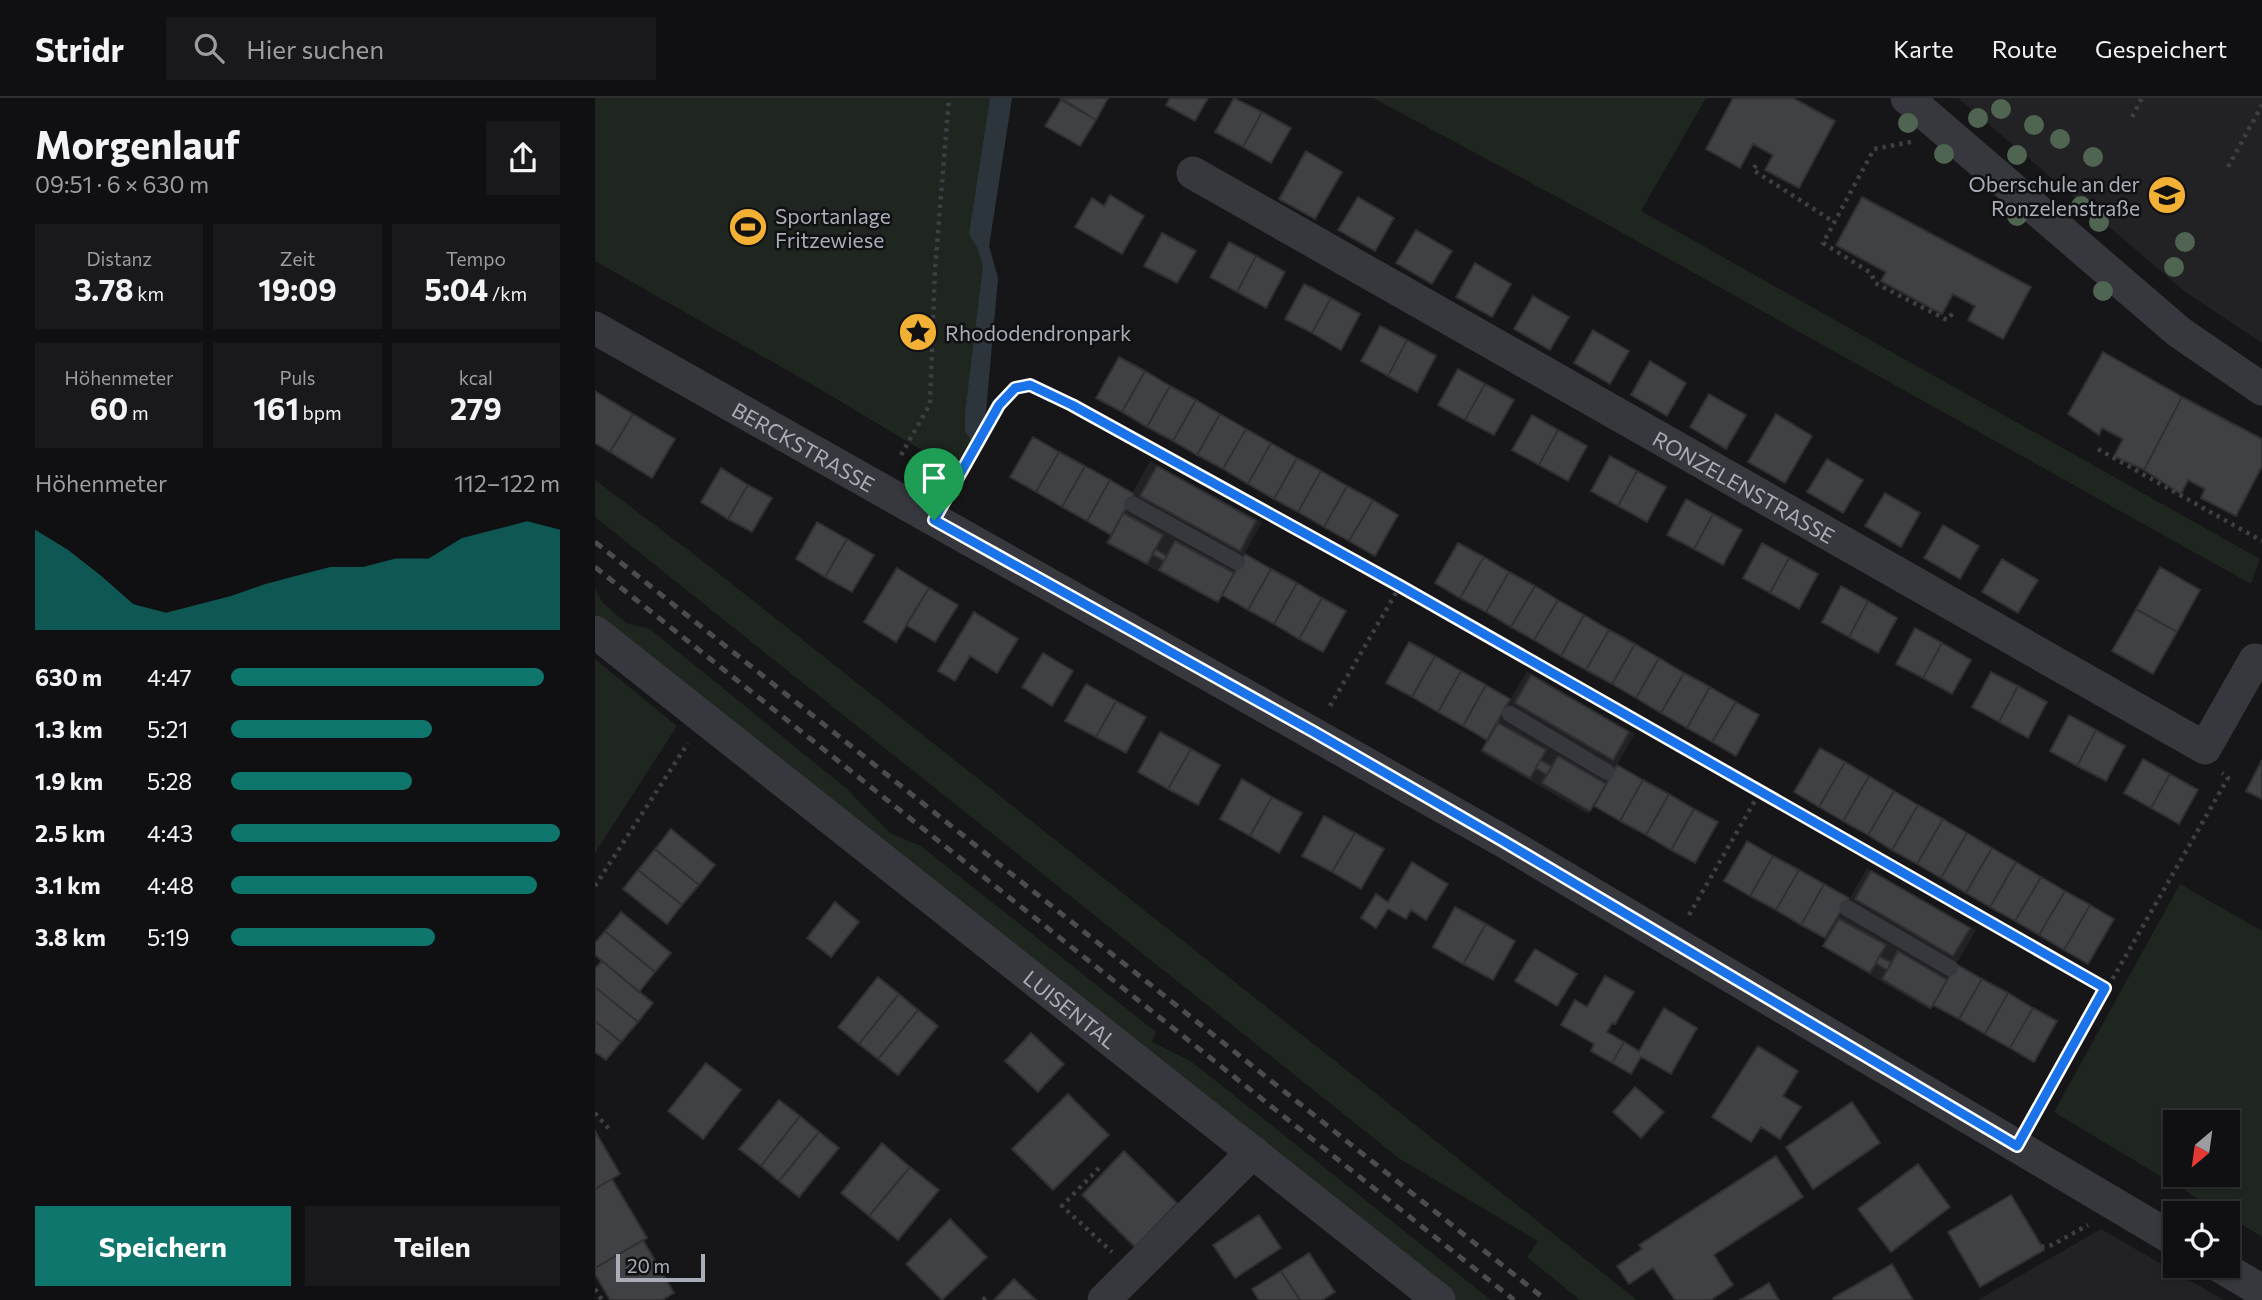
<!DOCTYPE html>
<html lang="de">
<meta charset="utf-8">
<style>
body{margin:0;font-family:Commissioner,sans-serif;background:#19191b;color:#f1f3f6;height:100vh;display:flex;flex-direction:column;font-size:26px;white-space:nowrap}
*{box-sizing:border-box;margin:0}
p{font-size:23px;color:#9c9d9f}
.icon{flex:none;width:38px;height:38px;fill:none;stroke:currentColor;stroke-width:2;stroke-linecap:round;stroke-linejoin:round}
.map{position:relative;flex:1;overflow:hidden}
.sheet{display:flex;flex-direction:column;background:#101012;width:595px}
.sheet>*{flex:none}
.needle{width:46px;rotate:209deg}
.fabs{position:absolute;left:1568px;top:1012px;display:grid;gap:14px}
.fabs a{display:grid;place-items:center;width:77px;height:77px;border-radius:0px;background:#101012;box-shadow:0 2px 5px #0004,0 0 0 2px #303032;font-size:35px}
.scale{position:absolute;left:21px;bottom:18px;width:89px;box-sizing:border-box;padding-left:7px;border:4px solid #a8adb8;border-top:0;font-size:19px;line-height:24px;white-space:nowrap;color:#a8adb8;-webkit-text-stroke:5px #111113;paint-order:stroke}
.pin{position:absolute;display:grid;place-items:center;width:60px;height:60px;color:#fff;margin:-72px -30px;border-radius:50% 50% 50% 0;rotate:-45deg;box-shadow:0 0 7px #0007}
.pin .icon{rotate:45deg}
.round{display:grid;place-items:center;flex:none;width:74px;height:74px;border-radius:0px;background:#19191b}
.summary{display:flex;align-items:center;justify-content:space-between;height:119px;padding:0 35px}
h1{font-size:38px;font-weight:700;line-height:52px}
.stats{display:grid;grid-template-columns:repeat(3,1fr);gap:10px;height:119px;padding:7px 35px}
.stats div{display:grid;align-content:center;border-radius:0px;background:#19191b;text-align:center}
.stats b{font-size:30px;font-weight:700}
.stats small{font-size:19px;font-weight:400}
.stats p{font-size:19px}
.chart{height:196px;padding:14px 35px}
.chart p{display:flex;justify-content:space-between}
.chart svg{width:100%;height:126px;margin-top:7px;fill:#0f766e;opacity:.7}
.cta{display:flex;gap:14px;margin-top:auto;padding:14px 35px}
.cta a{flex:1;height:80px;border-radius:0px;background:#0f766e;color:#fff;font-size:28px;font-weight:700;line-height:80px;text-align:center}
.cta a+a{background:#19191b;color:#f1f3f6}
ul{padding:0 35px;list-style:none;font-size:23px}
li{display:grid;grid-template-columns:112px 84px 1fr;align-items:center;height:52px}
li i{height:18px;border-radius:9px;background:#0f766e}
header{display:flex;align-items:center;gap:42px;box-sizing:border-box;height:98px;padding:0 35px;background:#101012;border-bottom:2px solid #303032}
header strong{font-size:33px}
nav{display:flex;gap:38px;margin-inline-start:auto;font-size:24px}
.search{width:490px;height:63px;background:#19191b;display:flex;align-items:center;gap:18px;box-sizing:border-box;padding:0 24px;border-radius:0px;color:#9c9d9f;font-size:26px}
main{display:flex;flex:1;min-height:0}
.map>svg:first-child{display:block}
.built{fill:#222225}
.green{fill:#1e261f;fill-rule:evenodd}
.water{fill:#2c353c}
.building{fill:#404145;stroke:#303034;stroke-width:2}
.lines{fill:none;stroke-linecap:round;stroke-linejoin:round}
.path{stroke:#3d3f44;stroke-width:4.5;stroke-dasharray:3.5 5;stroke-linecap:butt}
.service{stroke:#37383d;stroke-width:16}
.minor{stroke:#37383d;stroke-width:33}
.rail{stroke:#4a4c52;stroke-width:5;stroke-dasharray:9 7;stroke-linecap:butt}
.tree{fill:#506452}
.route-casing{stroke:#fff;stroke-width:14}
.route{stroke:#1a73e8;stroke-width:9}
.labels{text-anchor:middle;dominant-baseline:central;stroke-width:5;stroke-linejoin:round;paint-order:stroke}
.poi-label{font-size:21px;fill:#a8adb8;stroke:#111113;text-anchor:start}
.street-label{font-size:21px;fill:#a8adb8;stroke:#111113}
</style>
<header>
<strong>Stridr</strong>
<div class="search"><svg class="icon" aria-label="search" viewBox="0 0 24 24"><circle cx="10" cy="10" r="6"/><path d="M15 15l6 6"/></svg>Hier suchen</div>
<nav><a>Karte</a><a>Route</a><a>Gespeichert</a></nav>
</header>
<main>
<section class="sheet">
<div class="summary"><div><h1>Morgenlauf</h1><p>09:51 · 6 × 630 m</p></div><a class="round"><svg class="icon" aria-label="share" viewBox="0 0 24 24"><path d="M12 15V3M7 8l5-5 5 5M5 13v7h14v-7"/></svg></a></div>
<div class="stats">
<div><p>Distanz</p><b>3.78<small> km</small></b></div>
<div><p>Zeit</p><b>19:09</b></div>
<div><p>Tempo</p><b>5:04<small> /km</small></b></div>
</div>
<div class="stats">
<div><p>Höhenmeter</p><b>60<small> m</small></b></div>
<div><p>Puls</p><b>161<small> bpm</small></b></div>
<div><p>kcal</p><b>279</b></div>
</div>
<div class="chart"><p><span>Höhenmeter</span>112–122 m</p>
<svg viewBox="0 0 160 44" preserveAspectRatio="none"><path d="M0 44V9L10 16L20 25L30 35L40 38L50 35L60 32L70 28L80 25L90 22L100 22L110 19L120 19L130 12L140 9L150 6L160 9V44z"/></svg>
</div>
<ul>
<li><b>630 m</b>4:47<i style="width:95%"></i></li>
<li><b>1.3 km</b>5:21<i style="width:61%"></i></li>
<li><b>1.9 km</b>5:28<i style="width:55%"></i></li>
<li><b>2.5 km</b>4:43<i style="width:100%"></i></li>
<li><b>3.1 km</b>4:48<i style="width:93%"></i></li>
<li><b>3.8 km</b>5:19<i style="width:62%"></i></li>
</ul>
<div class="cta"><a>Speichern</a><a>Teilen</a></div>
</section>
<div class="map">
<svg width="1667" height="1202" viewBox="0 0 1667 1202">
<rect width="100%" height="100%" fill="#161618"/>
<path class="built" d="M1363,0H1667V245L1589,193Z
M555,363L667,424L622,505L510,445Z
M932,573L1040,636L993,716L885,654Z
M1272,770L1381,832L1335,912L1227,849Z
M1506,1131L1629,1202H1383Z"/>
<path class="green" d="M0,0H417L394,148L403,180L391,313L385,331L360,372L218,287L0,163Z
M778,0H1111L1046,113L1665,461L1656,486L988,113Z
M0,382L113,467L1042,1202H985L932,1159L943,1143L805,1061L0,419Z
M0,491L8,505L31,525L55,531L252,691L295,735L326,748L561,934L557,944L597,964L896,1202H861L0,516Z
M0,561L82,628L0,755Z
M1585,786L1667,833V1139L1633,1118V1115H1627L1459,1014ZM1580,1024H1633V1076H1580Z"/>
<path class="water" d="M395,0H417L394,148L403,180L391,313L385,331L377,344L370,333V315L388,168L383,151L374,136Z"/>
<path class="building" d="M466,0H513L501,22Z
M575,0H613L600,23L571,7Z
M639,0L667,14L648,49L620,34Z
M1138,0H1198L1240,23L1204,90L1170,72L1178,57L1158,46L1145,70L1111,51Z
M466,2L501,22L485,48L450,28Z
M667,14L696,30L676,65L648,49Z
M711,53L747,74L720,121L684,101Z
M515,97L549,118L527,156L480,129L497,100L509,108Z
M763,99L799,120L780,153L743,132Z
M1267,99L1436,189L1408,241L1373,222L1380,208L1358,196L1347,216L1286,183L1291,174L1241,147Z
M821,132L857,153L837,186L801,165Z
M567,135L601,153L582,185L549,168Z
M634,144L661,158L642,194L615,179Z
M661,158L690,174L671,210L642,194Z
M880,165L916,186L897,219L861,199Z
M709,186L736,200L717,235L690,221Z
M938,198L974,219L955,252L919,231Z
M736,200L765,216L746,252L717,235Z
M785,228L812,242L793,278L766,263Z
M998,232L1034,253L1015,286L979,265Z
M812,242L841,258L822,294L793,278Z
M1508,254L1587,299L1549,372L1519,358L1528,341L1507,330L1504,337L1473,316Z
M524,259L550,273L527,314L501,300Z
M1055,263L1091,285L1072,318L1036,297Z
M863,271L890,286L870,322L843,307Z
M550,273L575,288L552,329L527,314Z
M890,286L919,302L899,337L870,322Z
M575,288L601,302L578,343L552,329Z
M0,293L38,316L15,354L0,345Z
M1114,296L1151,317L1131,351L1095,329Z
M1587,299L1667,341V368L1641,418L1606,400L1610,391L1593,382L1586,396L1549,372Z
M601,302L625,316L602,357L578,343Z
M38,316L80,341L57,380L15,354Z
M625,316L651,331L628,371L602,357Z
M1181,316L1217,338L1190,385L1153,364Z
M937,317L963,332L944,367L917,352Z
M651,331L676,345L653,386L628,371Z
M963,332L992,348L973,383L944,367Z
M438,339L464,354L441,394L415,379Z
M676,345L702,360L679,401L653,386Z
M464,354L490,368L467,409L441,394Z
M1015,358L1042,373L1023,408L996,393Z
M702,360L726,373L703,414L679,401Z
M1232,361L1268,382L1248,415L1212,394Z
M490,368L515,382L492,423L467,409Z
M562,368L661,423L645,453L545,398Z
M126,370L153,387L133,421L106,404Z
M726,373L752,388L729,429L703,414Z
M1042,373L1071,389L1052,424L1023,408Z
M515,382L539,396L516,437L492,423Z
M153,387L177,400L157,434L133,421Z
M752,388L778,402L754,443L729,429Z
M1290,395L1325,415L1306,449L1270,428Z
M1091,401L1118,416L1099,451L1072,437Z
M778,402L803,417L780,458L754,443Z
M528,415L568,437L552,466L513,445Z
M1118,416L1147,432L1128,467L1099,451Z
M222,424L252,441L230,479L201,461Z
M1348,427L1384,448L1365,481L1329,460Z
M252,441L279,457L257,494L230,479Z
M580,443L639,475L623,504L564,472Z
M863,445L889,459L865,500L840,485Z
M1167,445L1194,460L1175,495L1148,480Z
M560,451L572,458L569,463L557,456Z
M650,456L676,471L653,512L627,497Z
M889,459L914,474L891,514L865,500Z
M1194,460L1223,476L1204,511L1175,495Z
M1407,461L1443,482L1423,515L1387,494Z
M1565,469L1605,492L1582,534L1541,511Z
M302,470L334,490L301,544L269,524Z
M676,471L702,485L679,526L653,512Z
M914,474L940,488L916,529L891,514Z
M702,485L727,500L704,541L679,526Z
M940,488L963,502L939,542L916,529Z
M1246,488L1273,503L1254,539L1227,524Z
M334,490L363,507L340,544L311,527Z
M727,500L751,513L728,554L704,541Z
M963,502L989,517L966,558L939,542Z
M1273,503L1302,520L1283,555L1254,539Z
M1541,511L1582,534L1558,576L1517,553Z
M379,514L423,541L402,575L375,558L360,583L343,573Z
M989,517L1014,532L991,572L966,558Z
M1320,530L1347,545L1328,580L1301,566Z
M1014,532L1040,546L1017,586L991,572Z
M814,544L840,558L817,599L791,585Z
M1347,545L1376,562L1357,596L1328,580Z
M1040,546L1064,560L1041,600L1017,586Z
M448,555L478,573L457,608L427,589Z
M840,558L866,573L843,614L817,599Z
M1064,560L1089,575L1066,615L1041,600Z
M866,573L891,587L868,628L843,614Z
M1396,574L1423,588L1404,624L1377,609Z
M1089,575L1115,589L1092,630L1066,615Z
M936,577L1034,634L1018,662L920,605Z
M491,586L521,603L501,639L470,623Z
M891,587L915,601L892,642L868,628Z
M1423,588L1452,604L1433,640L1404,624Z
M1115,589L1141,604L1117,644L1092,630Z
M521,603L551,619L531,655L501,639Z
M1141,604L1164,617L1141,658L1117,644Z
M1474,617L1501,632L1482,668L1455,653Z
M903,625L951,652L935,680L887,652Z
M1501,632L1530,648L1511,683L1482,668Z
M565,634L596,651L573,691L543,674Z
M1225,650L1250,664L1224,709L1199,694Z
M596,651L625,667L603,707L573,691Z
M963,658L1011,686L995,713L947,685Z
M1548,661L1575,676L1556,710L1529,695Z
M945,662L957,669L952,677L941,670Z
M1667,662V701L1651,693Z
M1250,664L1274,678L1248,723L1224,709Z
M1022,667L1048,682L1025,723L999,708Z
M1575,676L1603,692L1584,726L1556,710Z
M1274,678L1299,693L1273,737L1248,723Z
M647,681L677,699L655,738L625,721Z
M1048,682L1074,696L1051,737L1025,723Z
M1299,693L1323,707L1297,752L1273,737Z
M1074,696L1099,711L1076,752L1051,737Z
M677,699L707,715L684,755L655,738Z
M1323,707L1348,721L1322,766L1297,752Z
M1099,711L1123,724L1100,765L1076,752Z
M729,718L760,735L737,774L707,758Z
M1348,721L1372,735L1346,780L1322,766Z
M76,731L120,767L104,787L60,751Z
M760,735L789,751L766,791L737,774Z
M1372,735L1397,750L1371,795L1346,780Z
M1152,743L1178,758L1155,798L1129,783Z
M1397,750L1421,764L1395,809L1371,795Z
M60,751L104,787L87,807L43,772Z
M1178,758L1204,772L1181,812L1155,798Z
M817,764L853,786L831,822L816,812L811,821L793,811L781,830L766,820L781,796L793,804Z
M1421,764L1446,779L1420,823L1395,809Z
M43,772L87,807L72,826L28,791Z
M1204,772L1229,786L1206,827L1181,812Z
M1276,773L1375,830L1358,858L1260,801Z
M1446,779L1470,793L1444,837L1420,823Z
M1229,786L1254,800L1230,840L1206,827Z
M1470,793L1495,807L1469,852L1444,837Z
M240,804L264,824L236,859L212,840Z
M1495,807L1519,821L1493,866L1469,852Z
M860,809L891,826L868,866L838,849Z
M26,814L76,855L60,874L10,833Z
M1244,821L1291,847L1275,875L1228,848Z
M891,826L920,843L898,882L868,866Z
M10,833L60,874L44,894L0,857V845Z
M940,851L982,876L962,908L920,883Z
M1303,853L1352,882L1336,910L1287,881Z
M1284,858L1297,865L1292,872L1281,865Z
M7,863L58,905L43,924L0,889V871Z
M1361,866L1387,881L1364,921L1338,907Z
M1010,878L1039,894L1020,926L1017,925L1012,934L1029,944L1017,965L996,953L999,946L966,927L980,902L992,909Z
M283,879L304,896L264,946L243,929Z
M1387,881L1413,895L1390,936L1364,921Z
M0,889L43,924L26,944L0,923Z
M1413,895L1438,910L1415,950L1390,936Z
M304,896L323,912L283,961L264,946Z
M1069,910L1102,930L1076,976L1046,959L1036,976L1017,965L1029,944L1044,953Z
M1438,910L1462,923L1439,964L1415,950Z
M323,912L343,928L303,977L283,961Z
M0,923L26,944L11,962L0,954Z
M436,935L469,966L443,994L410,963Z
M1163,948L1203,973L1188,998L1206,1009L1185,1041L1166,1029L1156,1044L1117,1019Z
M111,965L146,992L108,1041L73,1013Z
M1040,989L1069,1014L1046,1040L1018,1014Z
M473,996L514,1037L458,1092L417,1051Z
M184,1002L205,1018L166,1068L144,1051Z
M1257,1004L1285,1045L1218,1091L1191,1049Z
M205,1018L224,1034L184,1083L166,1068Z
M0,1033L25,1076L0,1091Z
M224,1034L244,1050L204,1099L184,1083Z
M287,1045L315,1069L274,1118L246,1095Z
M529,1053L582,1105L540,1149L487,1097Z
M1181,1058L1208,1099L1119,1157L1138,1187L1116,1202H1080L1058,1170L1034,1186L1022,1168L1047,1151L1044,1147Z
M1323,1066L1355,1109L1296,1154L1263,1111Z
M315,1069L344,1092L303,1142L274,1118Z
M17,1081L52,1140L0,1170V1091Z
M1416,1097L1449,1152L1385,1189L1353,1134Z
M664,1117L686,1150L640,1180L618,1147Z
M355,1121L392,1159L347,1202L311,1166Z
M48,1142L79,1195L67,1202H15L0,1176V1170Z
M714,1155L740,1194L727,1202H705L686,1173Z
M1297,1166L1318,1202H1239L1238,1200Z
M686,1173L705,1202H664L657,1191Z
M419,1181L441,1202H399Z
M1174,1185L1184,1202H1145Z"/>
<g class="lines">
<path class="path" d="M1537,19L1547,0
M1316,44L1279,51L1228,145L1276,175L1280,185L1352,222L1358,215
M1161,67L1158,72L1239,124
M1633,69L1667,7
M1503,351L1667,443
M306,357L335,306L340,171L354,0
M354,397C367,374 401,302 419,291C430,284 440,289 450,292L805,488L1510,890
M735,608L805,488
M0,788L93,645
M1094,817L1165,694
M0,1015L15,1032
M1437,1021L1633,680L1627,675
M504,1070L467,1108L517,1154
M1446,1149L1457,1147L1493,1127
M0,1191L7,1202
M388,1202L394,1196"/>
<path class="service" d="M537,406L642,464
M915,616L1012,674
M1252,810L1355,870"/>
<g class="minor">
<path d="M1312,0L1584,234L1667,291"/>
<path id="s1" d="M598,75L1610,650L1660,562L1667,565"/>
<path id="s2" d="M0,230L908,743L1580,1142"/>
<path id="s3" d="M0,534L844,1202"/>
<path d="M1623,1167L1667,1193"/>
<path d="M509,1202L658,1054"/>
</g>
<path class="rail" d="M0,444L951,1202
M0,469L919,1202"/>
</g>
<g class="tree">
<circle cx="1406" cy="11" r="10"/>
<circle cx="1383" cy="20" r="10"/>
<circle cx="1313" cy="25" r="10"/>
<circle cx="1439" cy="27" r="10"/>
<circle cx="1465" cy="41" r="10"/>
<circle cx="1349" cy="56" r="10"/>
<circle cx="1422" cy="57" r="10"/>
<circle cx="1498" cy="59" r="10"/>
<circle cx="1486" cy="108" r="10"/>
<circle cx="1422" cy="118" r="10"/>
<circle cx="1504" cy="124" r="10"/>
<circle cx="1590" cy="144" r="10"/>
<circle cx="1579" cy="169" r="10"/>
<circle cx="1508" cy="193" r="10"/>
</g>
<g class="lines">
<g class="route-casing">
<path id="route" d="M435,287L477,307L805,488L1510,890L1422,1048L908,743L719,634L339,422L404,307L420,290Z"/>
</g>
<use href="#route" class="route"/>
</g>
<defs>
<g id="school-disc" transform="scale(2.0125)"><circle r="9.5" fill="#f2b134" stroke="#111113"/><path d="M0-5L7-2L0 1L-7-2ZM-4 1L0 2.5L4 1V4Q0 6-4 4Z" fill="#111"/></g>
<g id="stadium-disc" transform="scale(2.0125)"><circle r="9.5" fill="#f2b134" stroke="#111113"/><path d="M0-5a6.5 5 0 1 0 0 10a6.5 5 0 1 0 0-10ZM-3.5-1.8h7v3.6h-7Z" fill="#111"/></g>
<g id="sight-disc" transform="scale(2.0125)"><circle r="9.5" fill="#f2b134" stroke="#111113"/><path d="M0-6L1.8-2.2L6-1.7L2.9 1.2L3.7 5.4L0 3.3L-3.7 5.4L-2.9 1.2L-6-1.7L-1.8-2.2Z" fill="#111"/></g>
</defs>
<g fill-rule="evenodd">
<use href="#school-disc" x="1572" y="97"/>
<use href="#stadium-disc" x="153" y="129"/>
<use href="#sight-disc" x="323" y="234"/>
</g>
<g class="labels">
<g class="poi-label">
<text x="1545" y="85" text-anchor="end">Oberschule an der<tspan x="1545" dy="24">Ronzelenstraße</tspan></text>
<text x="180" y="117">Sportanlage<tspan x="180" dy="24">Fritzewiese</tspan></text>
<text x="350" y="234">Rhododendronpark</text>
</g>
<g class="street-label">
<text stroke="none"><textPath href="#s2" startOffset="240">BERCKSTRASSE</textPath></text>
<text stroke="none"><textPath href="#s1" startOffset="634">RONZELENSTRASSE</textPath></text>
<text stroke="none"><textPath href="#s3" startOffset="607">LUISENTAL</textPath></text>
</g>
</g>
</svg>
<div class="fabs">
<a><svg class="needle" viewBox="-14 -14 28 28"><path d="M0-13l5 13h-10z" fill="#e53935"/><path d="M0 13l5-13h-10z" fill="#9c9d9f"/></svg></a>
<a><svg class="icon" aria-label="locate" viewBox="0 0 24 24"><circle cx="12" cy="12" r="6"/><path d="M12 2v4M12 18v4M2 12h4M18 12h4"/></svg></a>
</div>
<div class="scale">20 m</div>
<div class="pin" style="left:339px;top:422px;background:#1e9e55"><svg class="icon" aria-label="arrive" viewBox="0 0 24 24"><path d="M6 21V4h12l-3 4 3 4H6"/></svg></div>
</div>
</main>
